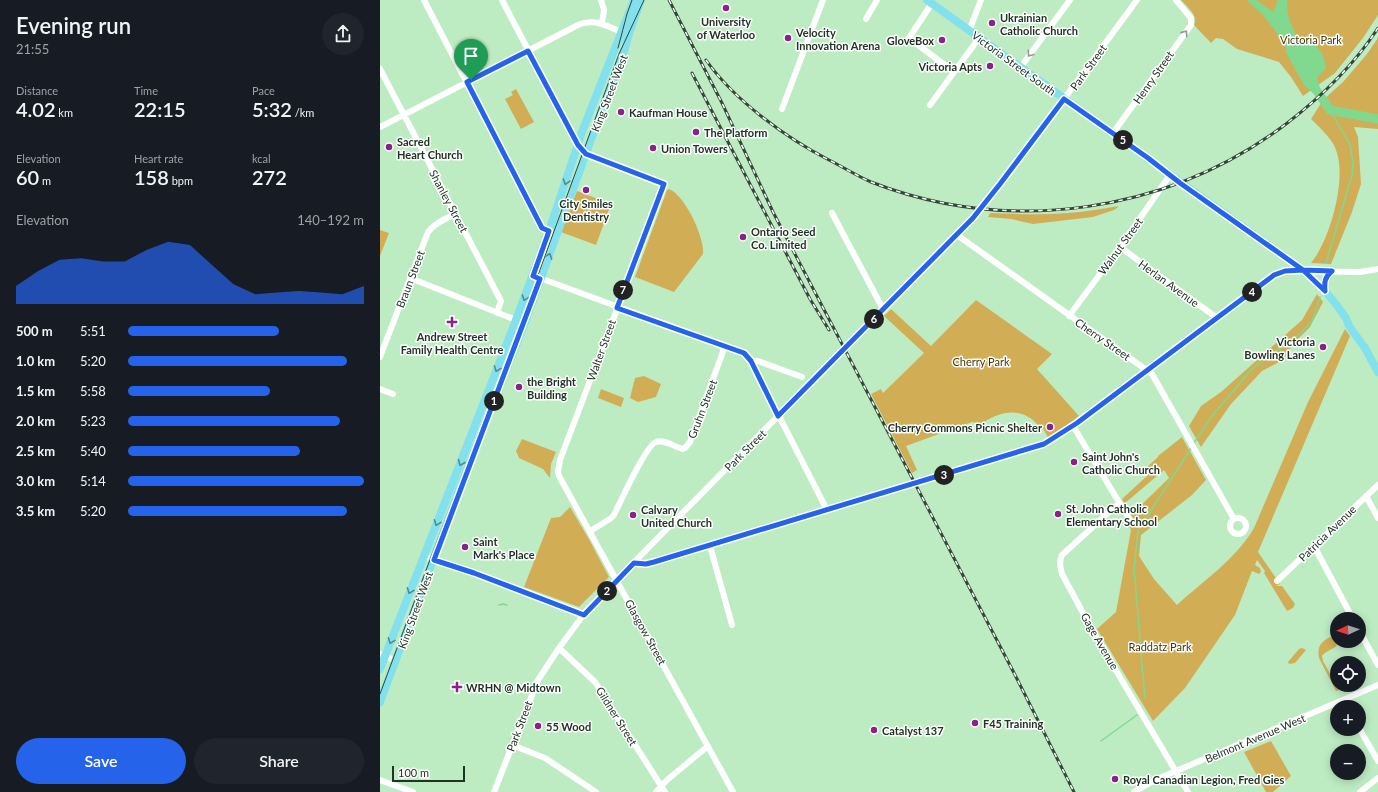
<!DOCTYPE html>
<meta charset="utf-8">
<style>
body{margin:0;font-family:Lato,sans-serif;background:#20242c;color:#f1f3f6;height:100vh;display:flex;flex-direction:column;font-size:15px;white-space:nowrap}
*{box-sizing:border-box;margin:0}
p{font-size:13px;color:#9ea1a6}
.icon{flex:none;width:22px;height:22px;fill:none;stroke:currentColor;stroke-width:2;stroke-linecap:round;stroke-linejoin:round}
.map{position:relative;flex:1;overflow:hidden}
.panel{display:flex;flex-direction:column;background:#171b24;width:380px}
.panel>*{flex:none}
.needle{width:26px;rotate:267deg}
.fabs{position:absolute;left:950px;top:612px;display:grid;gap:8px}
.fabs a{display:grid;place-items:center;width:36px;height:36px;border-radius:50%;background:#171b24;box-shadow:0 2px 10px #0003;font-size:20px}
.scale{position:absolute;left:12px;bottom:10px;width:73px;box-sizing:border-box;padding-left:4px;border:2px solid #213324;border-top:0;font-size:11px;line-height:14px;white-space:nowrap;color:#213324;-webkit-text-stroke:3px #fff;paint-order:stroke}
.pin{position:absolute;display:grid;place-items:center;width:34px;height:34px;color:#fff;margin:-41px -17px;border-radius:50% 50% 50% 0;rotate:-45deg;box-shadow:0 0 4px #0007}
.pin .icon{rotate:45deg}
.km{position:absolute;width:20px;height:20px;margin:-10px;border-radius:50%;background:#222;color:#fff;font-size:11px;line-height:20px;text-align:center}
.round{display:grid;place-items:center;flex:none;width:42px;height:42px;border-radius:21px;background:#20242c}
.headline{display:flex;align-items:center;justify-content:space-between;height:68px;padding:0 16px}
h1{font-size:22px;font-weight:600;line-height:30px}
.metrics{display:grid;grid-template-columns:repeat(3,1fr);gap:6px;height:68px;padding:4px 16px}
.metrics div{display:grid;align-content:center}
.metrics b{font-size:20px;font-weight:600}
.metrics small{font-size:11px;font-weight:400}
.metrics p{font-size:11px}
.chart{height:112px;padding:8px 16px}
.chart p{display:flex;justify-content:space-between}
.chart svg{width:100%;height:72px;margin-top:4px;fill:#2563eb;opacity:.7}
.action{display:flex;gap:8px;margin-top:auto;padding:8px 16px}
.action a{flex:1;height:46px;border-radius:24px;background:#2563eb;color:#fff;font-size:16px;font-weight:600;line-height:46px;text-align:center}
.action a+a{background:#20242c;color:#f1f3f6}
ul{padding:0 16px;list-style:none;font-size:13px}
li{display:grid;grid-template-columns:64px 48px 1fr;align-items:center;height:30px}
li i{height:10px;border-radius:5px;background:#2563eb}
main{display:flex;flex:1;min-height:0}
.map>svg:first-child{display:block}
.green{fill:#d1ae56}
.water{fill:#80d98f}
.lines{fill:none;stroke-linecap:round;stroke-linejoin:round}
.stream{stroke:#80d98f;stroke-width:1.5}
.river{stroke:#80d98f;stroke-width:9}
.minor{stroke:#fff;stroke-width:6}
.major{stroke:#83e1ed;stroke-width:8}
.tram{stroke:#334836;stroke-width:1}
.rail-casing{stroke:#334836;stroke-width:3}
.rail{stroke:#fff;stroke-width:1.5;stroke-dasharray:4.5;stroke-linecap:butt}
.oneway{stroke:#909992}
.oneway2{stroke:#528a88}
.route-casing{stroke:#fff;stroke-width:8}
.route{stroke:#2563eb;stroke-width:5}
.poi-dot{fill:#892289;stroke:#fff;stroke-width:1.5}
.labels{text-anchor:middle;dominant-baseline:central;stroke-width:3;stroke-linejoin:round;paint-order:stroke}
.poi-label{font-size:11px;font-weight:bold;fill:#213324;stroke:#fff;text-anchor:start}
.park-label{font-size:11px;fill:#463605;stroke:#fff}
.street-label{font-size:11px;fill:#213324;stroke:#fff}
</style>
<main>
<section class="panel">
<div class="headline"><div><h1>Evening run</h1><p>21:55</p></div><a class="round"><svg class="icon" aria-label="share" viewBox="0 0 24 24"><path d="M12 15V3M7 8l5-5 5 5M5 13v7h14v-7"/></svg></a></div>
<div class="metrics">
<div><p>Distance</p><b>4.02<small> km</small></b></div>
<div><p>Time</p><b>22:15</b></div>
<div><p>Pace</p><b>5:32<small> /km</small></b></div>
</div>
<div class="metrics">
<div><p>Elevation</p><b>60<small> m</small></b></div>
<div><p>Heart rate</p><b>158<small> bpm</small></b></div>
<div><p>kcal</p><b>272</b></div>
</div>
<div class="chart"><p><span>Elevation</span>140–192 m</p>
<svg viewBox="0 0 160 44" preserveAspectRatio="none"><path d="M0 44V33L10 24L20 17L30 16L40 18L50 18L60 11L70 6L80 8L90 20L100 32L110 38L120 37L130 36L140 37L150 38L160 33V44z"/></svg>
</div>
<ul>
<li><b>500 m</b>5:51<i style="width:64%"></i></li>
<li><b>1.0 km</b>5:20<i style="width:93%"></i></li>
<li><b>1.5 km</b>5:58<i style="width:60%"></i></li>
<li><b>2.0 km</b>5:23<i style="width:90%"></i></li>
<li><b>2.5 km</b>5:40<i style="width:73%"></i></li>
<li><b>3.0 km</b>5:14<i style="width:100%"></i></li>
<li><b>3.5 km</b>5:20<i style="width:93%"></i></li>
</ul>
<div class="action"><a>Save</a><a>Share</a></div>
</section>
<div class="map">
<svg width="998" height="792" viewBox="0 0 998 792">
<rect width="100%" height="100%" fill="#bdecc3"/>
<path class="green" d="M801,0H998V15L983,38L955,73L923,96L911,77L899,62L857,49L843,39L836,38L831,43L814,25C819,16 807,7 801,0Z
M998,38V129L974,127L978,137L981,184L972,212L951,264L931,263C950,240 966,182 957,153C954,140 941,129 931,119L943,100L963,82L987,54Z
M136,89L154,122L141,129L125,99L133,95L131,92Z
M289,189C305,195 325,238 323,254L294,292L255,277L287,190Z
M197,191L231,204L216,245L181,232Z
M739,206L734,210L713,217L653,224L631,219L608,217L610,213C635,214 661,215 687,213C704,212 721,209 739,206Z
M0,230L9,233L0,256Z
M937,294L943,302L930,327L914,343L903,360L882,371L851,404L821,447L809,426L821,406L841,392L922,320Z
M596,300L672,354L657,369L699,416L669,439L661,425H658C641,406 620,411 601,424L592,422L526,446L537,470L532,473L491,394L501,389L503,393L544,353L504,316L511,309L551,346Z
M965,329L970,336L878,552L900,584L896,586H902L915,604L913,608L907,611L884,573L885,571L877,560L875,565L880,568L881,572L879,574L872,571L855,615L805,688L773,721L717,629L736,612L751,530L749,526L755,521L751,515L789,478L784,470L744,504L742,499L768,475L764,470L778,457V456L802,437L826,480L812,495L761,535L759,556L774,579L797,605C823,581 856,559 874,528L928,402Z
M264,376L281,384L276,397L258,402L250,398L255,378Z
M221,389L244,398L241,407L218,398Z
M142,439L176,452L171,464L170,478L163,469L139,458L136,451Z
M190,507L210,541L229,577L199,607L144,587L171,518L180,517Z
M950,637L954,638L958,644C954,650 946,650 942,656L943,661L959,690L956,691L939,658C937,646 941,642 950,637Z
M922,648L926,650L915,663L909,664L908,662L919,649Z
M891,741L911,776L893,792H886L864,752Z"/>
<path class="water" d="M867,0H876L893,12L898,0H907C907,16 911,29 921,42L926,39C939,46 944,54 946,68L937,78L940,88L934,94L924,85L905,51L907,49C900,37 892,26 883,15C878,10 872,5 867,0Z"/>
<g class="lines">
<path class="stream" d="M946,263L972,175L973,161L970,145L950,110
M814,443L831,417L872,369L921,333L932,321L940,297
M119,605L123,604L127,605
M765,698L754,569L758,531L811,448
M721,741L757,715"/>
<path class="river" d="M937,91L950,110L998,119"/>
<path class="minor" d="M44,0L162,228L169,231
M122,0L198,145L206,155L284,185L180,460L178,472L179,476L353,792
M221,0L224,10L222,23
M552,3L529,38L574,72
M486,19L497,0
M589,31L601,0
M640,68L690,0
M0,69L121,301L117,313
M550,105L599,38
M402,109L443,0
M0,127L200,24C219,18 228,28 245,33
M733,133L811,25V18L796,0
M452,213L503,309
M577,235L772,374L854,519
M740,247L837,318
M157,277L364,353L371,361L447,510
M30,278L136,320
M689,316L740,247L790,175
M0,357L48,232C55,223 65,219 75,214
M371,361H378L422,377
M0,389L13,394
M693,426L751,522
M986,496L998,518
M739,503L682,555C679,562 680,566 682,574L715,635L808,792
M850 526a8 8 0 1 1 16 0a8 8 0 1 1-16 0Z
M210,531L230,519L234,515C240,503 266,445 276,442C285,439 294,447 303,449L305,448L310,442L345,346
M330,546L352,625
M934,546L973,619
M44,556L94,573L204,615
M254,563L266,564L274,562L664,444L670,441L697,423L894,275L908,271L980,272L998,269
M897,581L998,485
M979,630L998,665
M179,648L215,682L285,792
M0,654L16,661
M979,728L998,761
M132,745L165,758L216,792
M0,780L33,792
M114,792L158,680L179,648L207,610L593,218L620,184L684,99L757,0
M276,792L287,780L328,746
M754,792L775,780L998,685
M980,792L998,778"/>
<path class="major" d="M547,0L923,270L945,291L955,303L966,318L969,326L985,348L998,372
M945,291C945,282 945,277 952,271
M0,669L136,320L169,231L202,132L254,0
M0,702L82,482L144,325L226,98L245,48L249,34L261,0"/>
<path class="tram" d="M238,48L247,14L252,0
M0,694L48,565L118,384L239,54L264,0"/>
<g class="rail-casing">
<path id="rail" d="M289,0L342,103L393,212L633,671L694,792
M326,60C354,100 406,138 449,160C463,167 477,176 491,182C630,236 788,213 906,124C941,97 974,65 998,28
M312,73L430,299L449,330"/>
</g>
<use href="#rail" class="rail"/>
</g>
<defs><path id="oneway-chevron" d="M-2-3.5L2.5 0L-2 3.5" fill="none" stroke-width="1.6" stroke-linecap="round" stroke-linejoin="round"/></defs>
<g class="oneway">
<use href="#oneway-chevron" transform="translate(805 33) rotate(-55)"/>
<use href="#oneway-chevron" transform="translate(650 54) rotate(126)"/>
</g>
<g class="oneway2">
<use href="#oneway-chevron" transform="translate(186 182) rotate(108)"/>
<use href="#oneway-chevron" transform="translate(169 256) rotate(-70)"/>
<use href="#oneway-chevron" transform="translate(145 298) rotate(110)"/>
<use href="#oneway-chevron" transform="translate(117 369) rotate(111)"/>
<use href="#oneway-chevron" transform="translate(81 463) rotate(112)"/>
<use href="#oneway-chevron" transform="translate(57 523) rotate(111)"/>
<use href="#oneway-chevron" transform="translate(30 591) rotate(111)"/>
<use href="#oneway-chevron" transform="translate(11 641) rotate(111)"/>
</g>
<g class="lines">
<g class="route-casing">
<path id="route" d="M91,80L87,82L162,228L169,231L153,276L160,279L54,560L94,573L204,615L254,563L266,564L274,562L664,444L697,423L894,275L905,271L923,270L945,291C944,282 945,277 952,271L923,270L800,183L768,158L684,99L620,184L593,218L398,416L371,361L364,353L237,308L284,184L206,154L198,145L148,51L91,80"/>
</g>
<use href="#route" class="route"/>
</g>
<g class="poi-dot">
<circle cx="346" cy="8" r="4"/>
<circle cx="612" cy="23" r="4"/>
<circle cx="408" cy="38" r="4"/>
<circle cx="562" cy="40" r="4"/>
<circle cx="610" cy="66" r="4"/>
<circle cx="241" cy="112" r="4"/>
<circle cx="316" cy="132" r="4"/>
<circle cx="9" cy="147" r="4"/>
<circle cx="273" cy="148" r="4"/>
<circle cx="206" cy="190" r="4"/>
<circle cx="363" cy="237" r="4"/>
<path d="M70 316h4v4h4v4h-4v4h-4v-4h-4v-4h4z"/>
<circle cx="943" cy="347" r="4"/>
<circle cx="139" cy="387" r="4"/>
<circle cx="670" cy="427" r="4"/>
<circle cx="694" cy="462" r="4"/>
<circle cx="678" cy="514" r="4"/>
<circle cx="253" cy="515" r="4"/>
<circle cx="85" cy="547" r="4"/>
<path d="M75 681h4v4h4v4h-4v4h-4v-4h-4v-4h4z"/>
<circle cx="595" cy="723" r="4"/>
<circle cx="158" cy="726" r="4"/>
<circle cx="494" cy="730" r="4"/>
<circle cx="735" cy="779" r="4"/>
</g>
<g class="labels">
<g class="poi-label">
<text x="620" y="17">Ukrainian<tspan x="620" dy="13">Catholic Church</tspan></text>
<text x="346" y="21" text-anchor="middle">University<tspan x="346" dy="13">of Waterloo</tspan></text>
<text x="416" y="32">Velocity<tspan x="416" dy="13">Innovation Arena</tspan></text>
<text x="554" y="40" text-anchor="end">GloveBox</text>
<text x="602" y="66" text-anchor="end">Victoria Apts</text>
<text x="249" y="112">Kaufman House</text>
<text x="324" y="132">The Platform</text>
<text x="17" y="141">Sacred<tspan x="17" dy="13">Heart Church</tspan></text>
<text x="281" y="148">Union Towers</text>
<text x="206" y="203" text-anchor="middle">City Smiles<tspan x="206" dy="13">Dentistry</tspan></text>
<text x="371" y="231">Ontario Seed<tspan x="371" dy="13">Co. Limited</tspan></text>
<text x="72" y="336" text-anchor="middle">Andrew Street<tspan x="72" dy="13">Family Health Centre</tspan></text>
<text x="935" y="341" text-anchor="end">Victoria<tspan x="935" dy="13">Bowling Lanes</tspan></text>
<text x="147" y="381">the Bright<tspan x="147" dy="13">Building</tspan></text>
<text x="662" y="427" text-anchor="end">Cherry Commons Picnic Shelter</text>
<text x="702" y="456">Saint John's<tspan x="702" dy="13">Catholic Church</tspan></text>
<text x="686" y="508">St. John Catholic<tspan x="686" dy="13">Elementary School</tspan></text>
<text x="261" y="509">Calvary<tspan x="261" dy="13">United Church</tspan></text>
<text x="93" y="541">Saint<tspan x="93" dy="13">Mark's Place</tspan></text>
<text x="86" y="687">WRHN @ Midtown</text>
<text x="603" y="723">F45 Training</text>
<text x="166" y="726">55 Wood</text>
<text x="502" y="730">Catalyst 137</text>
<text x="743" y="779">Royal Canadian Legion, Fred Gies</text>
</g>
<g class="park-label">
<text x="931" y="39">Victoria Park</text>
<text x="601" y="361">Cherry Park</text>
<text x="780" y="646">Raddatz Park</text>
</g>
<g class="street-label">
<text transform="translate(634 63) rotate(36)">Victoria Street South</text>
<text transform="translate(708 67) rotate(-54)">Park Street</text>
<text transform="translate(773 77) rotate(-55)">Henry Street</text>
<text transform="translate(229 93) rotate(-69)">King Street West</text>
<text transform="translate(69 201) rotate(62)">Shanley Street</text>
<text transform="translate(740 246) rotate(-54)">Walnut Street</text>
<text transform="translate(30 279) rotate(-69)">Braun Street</text>
<text transform="translate(789 283) rotate(36)">Herlan Avenue</text>
<text transform="translate(723 339) rotate(35)">Cherry Street</text>
<text transform="translate(221 350) rotate(-70)">Walter Street</text>
<text transform="translate(322 409) rotate(-69)">Gruhn Street</text>
<text transform="translate(365 450) rotate(-45)">Park Street</text>
<text transform="translate(947 533) rotate(-44)">Patricia Avenue</text>
<text transform="translate(35 610) rotate(-70)">King Street West</text>
<text transform="translate(266 632) rotate(61)">Glasgow Street</text>
<text transform="translate(720 641) rotate(60)">Gage Avenue</text>
<text transform="translate(237 716) rotate(58)">Gildner Street</text>
<text transform="translate(139 726) rotate(-69)">Park Street</text>
<text transform="translate(875 738) rotate(-23)">Belmont Avenue West</text>
</g>
</g>
</svg>
<div class="fabs">
<a><svg class="needle" viewBox="-14 -14 28 28"><path d="M0-13l5 13h-10z" fill="#e53935"/><path d="M0 13l5-13h-10z" fill="#9ea1a6"/></svg></a>
<a><svg class="icon" aria-label="locate" viewBox="0 0 24 24"><circle cx="12" cy="12" r="6"/><path d="M12 2v4M12 18v4M2 12h4M18 12h4"/></svg></a>
<a>+</a>
<a>−</a>
</div>
<div class="scale">100 m</div>
<div class="pin" style="left:91px;top:80px;background:#1e9e55"><svg class="icon" aria-label="arrive" viewBox="0 0 24 24"><path d="M6 21V4h12l-3 4 3 4H6"/></svg></div>
<b class="km" style="left:114px;top:401px">1</b>
<b class="km" style="left:227px;top:591px">2</b>
<b class="km" style="left:564px;top:475px">3</b>
<b class="km" style="left:872px;top:292px">4</b>
<b class="km" style="left:743px;top:140px">5</b>
<b class="km" style="left:494px;top:319px">6</b>
<b class="km" style="left:243px;top:290px">7</b>
</div>
</main>
